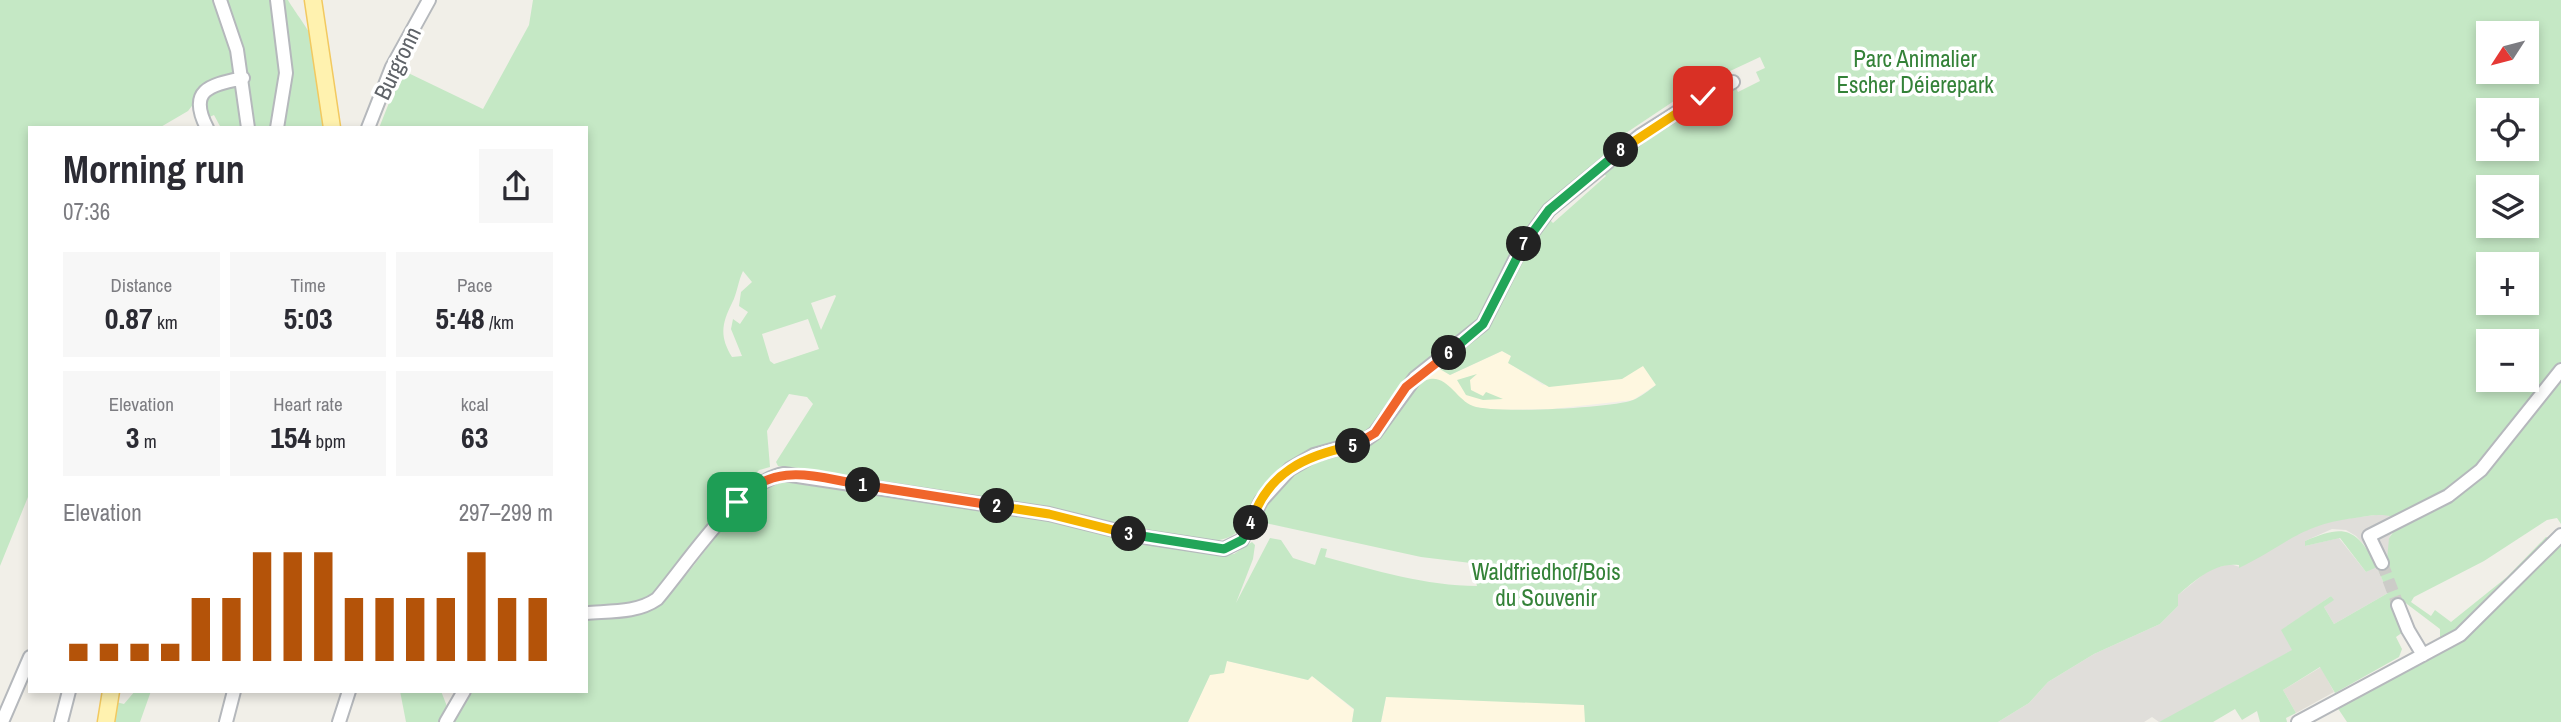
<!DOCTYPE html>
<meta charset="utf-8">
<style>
body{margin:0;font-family:"Archivo Narrow",sans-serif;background:#f7f7f7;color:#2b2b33;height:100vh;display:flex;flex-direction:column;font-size:26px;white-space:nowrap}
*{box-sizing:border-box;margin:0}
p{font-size:23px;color:#7c7c81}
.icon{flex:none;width:38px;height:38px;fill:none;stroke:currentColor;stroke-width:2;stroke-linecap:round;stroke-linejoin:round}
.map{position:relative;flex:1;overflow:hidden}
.panel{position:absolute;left:28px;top:126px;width:560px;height:567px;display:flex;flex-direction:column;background:#fff;border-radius:0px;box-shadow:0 4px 10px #0003}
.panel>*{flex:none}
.needle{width:46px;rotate:234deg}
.buttons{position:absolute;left:2476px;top:21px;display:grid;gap:14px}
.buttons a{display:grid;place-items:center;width:63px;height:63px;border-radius:0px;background:#fff;box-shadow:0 4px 10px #0003;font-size:35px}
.pin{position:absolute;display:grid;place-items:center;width:60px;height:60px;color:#fff;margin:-30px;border-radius:14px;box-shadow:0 4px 10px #0006}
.km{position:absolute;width:35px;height:35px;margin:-18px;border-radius:50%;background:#222;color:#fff;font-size:19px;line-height:35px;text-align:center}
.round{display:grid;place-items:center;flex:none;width:74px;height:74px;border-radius:0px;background:#f7f7f7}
.head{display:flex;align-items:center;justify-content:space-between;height:119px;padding:0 35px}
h1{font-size:38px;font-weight:700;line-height:52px}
.stats{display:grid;grid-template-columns:repeat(3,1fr);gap:10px;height:119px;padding:7px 35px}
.stats div{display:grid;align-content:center;border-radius:0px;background:#f7f7f7;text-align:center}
.stats b{font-size:30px;font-weight:700}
.stats small{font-size:19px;font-weight:400}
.stats p{font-size:19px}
.chart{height:196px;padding:14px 35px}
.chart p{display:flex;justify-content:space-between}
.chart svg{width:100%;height:126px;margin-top:7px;stroke:#b45309;stroke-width:6}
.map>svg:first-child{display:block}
.commercial{fill:#fef7e0}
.industrial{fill:#e0deda;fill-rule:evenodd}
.education{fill:#e1ded6}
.green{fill:#c5e8c5;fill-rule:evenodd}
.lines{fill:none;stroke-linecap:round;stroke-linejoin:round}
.minor-tunnel{stroke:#ccccc8;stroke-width:12;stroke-dasharray:12 6;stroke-linecap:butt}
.minor-casing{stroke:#b5b8bc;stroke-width:16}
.major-casing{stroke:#f2c960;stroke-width:19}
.minor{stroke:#fff;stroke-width:12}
.major{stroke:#fff2af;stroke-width:16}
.split-1-casing{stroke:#fff;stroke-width:14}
.split-2-casing{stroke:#fff;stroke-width:14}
.split-3-casing{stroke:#fff;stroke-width:14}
.split-4-casing{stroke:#fff;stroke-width:14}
.split-5-casing{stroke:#fff;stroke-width:14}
.split-6-casing{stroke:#fff;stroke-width:14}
.split-7-casing{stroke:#fff;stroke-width:14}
.split-8-casing{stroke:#fff;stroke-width:14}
.split-9-casing{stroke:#fff;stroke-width:14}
.split-1{stroke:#f0652b;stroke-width:9}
.split-2{stroke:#f0652b;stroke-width:9}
.split-3{stroke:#f5b400;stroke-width:9}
.split-4{stroke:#22a559;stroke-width:9}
.split-5{stroke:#f5b400;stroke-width:9}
.split-6{stroke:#f0652b;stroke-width:9}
.split-7{stroke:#22a559;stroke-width:9}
.split-8{stroke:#22a559;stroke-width:9}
.split-9{stroke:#f5b400;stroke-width:9}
.labels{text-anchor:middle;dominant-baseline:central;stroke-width:7;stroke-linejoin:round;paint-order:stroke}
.park-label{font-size:23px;fill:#348238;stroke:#fff}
.street-label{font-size:23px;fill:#5f6368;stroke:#fff}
</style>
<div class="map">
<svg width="2561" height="722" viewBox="0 0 2561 722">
<rect width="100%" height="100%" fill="#f1efe8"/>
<path class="commercial" d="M1502,351L1511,356L1509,363L1543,385L1644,366L1656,385L1633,400L1552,409L1489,410L1476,407L1383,422L1433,365L1450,375Z
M1227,661L1308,680L1312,676L1354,710L1352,722H1188L1210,675Z
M1420,696L1585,705V722H1381L1386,697Z"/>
<path class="industrial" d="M2407,511L2412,521L2393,531L2389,538V556L2377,566L2388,593L2334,624L2324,607L2333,600L2331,596L2282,630L2293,650L2172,717L2159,722L2152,717L2144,722H1998L2029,703L2048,682L2094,654L2160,624L2178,606V595L2210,569L2230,564L2240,567L2299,532L2328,521L2383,514L2393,517ZM2332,529L2346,530L2356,536L2367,548L2376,566L2366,572L2339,538L2305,546V541Z"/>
<path class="education" d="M2321,667L2334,692L2296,713L2283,690Z"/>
<path class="green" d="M0,0H288C289,3 306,26 310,34C319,52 322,105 325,128H248L243,78L202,93L188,111L159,128H30V492L0,566Z
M533,0H2561V362L2478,467L2440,495L2393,517C2380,513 2368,516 2355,518C2298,525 2286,546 2239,568V565C2215,562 2195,580 2178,595V606L2160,624L2094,654L2048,682L2029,703L1998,722H1585L1584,705L1386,697L1381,722H1352L1354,709L1312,676L1308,680L1227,661L1224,673L1210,675L1188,722H406L400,691H441L450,714L464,691H586V613L646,607L681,571L686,575C714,542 742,491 786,482L1057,522L1138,542L1222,555L1234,554L1252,542L1255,545L1253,559L1236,603L1270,538L1281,540L1293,558L1315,565L1321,548L1327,549L1325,557C1374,570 1427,586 1477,586L1474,574L1479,564L1421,557L1261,522L1258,499C1243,524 1241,540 1209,541L778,466L776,462L813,404L807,397L789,394L767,431L770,467L759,470L656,594L643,604L586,609V128H379L402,70L483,109L529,25ZM2488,33H2527V72H2488ZM1760,57L1765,68L1756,72L1760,81L1738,92L1728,72ZM1725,78L1728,84L1618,151L1611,143L1692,89L1697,96L1706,86ZM2488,110H2527V149H2488ZM1600,168L1606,176L1553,223L1545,215ZM2488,187H2527V226H2488ZM2488,264H2527V303H2488ZM743,271L752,282L741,292L739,306L748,312L740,324L733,319L731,329L742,356L732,357C719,336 722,323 732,303C737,294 738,281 743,271ZM835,295L836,296L821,330L811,303ZM808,319L819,349L774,364L770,361L762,334ZM2488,341H2527V380H2488ZM1502,351L1511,356L1508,363L1549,387L1622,379L1643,366L1656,385C1649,390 1641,397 1633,400C1612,408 1494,414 1473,406C1457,400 1448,376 1430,379C1411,383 1402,406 1392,422H1384L1433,365L1450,375Z
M236,86L241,105L240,128H221L214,115L207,118L206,95L212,89Z
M1477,374L1470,380L1471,390L1483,396L1486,392L1503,399L1483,400L1466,395L1457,380Z
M2561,378V524L2557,518L2547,520L2484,561L2414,597L2411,602L2431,616L2435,610L2451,622L2507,577L2546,537L2550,539L2561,527V722H2347L2337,707L2460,635L2440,638V629L2403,601V632L2396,637L2402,649L2399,657L2335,693L2320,667L2283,690L2296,713L2286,718L2287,722H2260L2257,711L2242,720L2235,709L2213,722H2159L2292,650L2281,630L2331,596L2334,600L2324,607L2334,624L2388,593L2377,567L2366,572L2340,538L2305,546V541C2344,524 2356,527 2377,566L2387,560L2389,538L2394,531L2448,502L2483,476Z
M135,691H151L140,722H113L116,702L124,704Z"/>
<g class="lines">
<path class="minor-tunnel" d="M2382,563L2398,605"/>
<g class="minor-casing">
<path id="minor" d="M220,0L237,50L248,128
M207,128C187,89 211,85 243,78
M277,128L286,73L277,0
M368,128L392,67L429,0
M2382,563L2369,536L2448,496L2481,470L2561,370
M2398,605L2408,630L2423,655
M586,613C611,611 637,613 657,599C687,564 740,481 784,474L1049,514L1138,536L1224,549L1242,540L1261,501L1290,469L1314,455L1364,441L1375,433L1415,378L1483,324L1521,248L1549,210L1641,135L1698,99L1733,82
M2,722L30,657
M61,722L69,691
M226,722L234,691
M339,722L349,691
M446,722L464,691
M2298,722L2460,635L2561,535"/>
</g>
<g class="major-casing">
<path id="major" d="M313,0L332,128
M106,722L111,691"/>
</g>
<use href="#minor" class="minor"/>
<use href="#major" class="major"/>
</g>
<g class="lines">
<g class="split-1-casing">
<path id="split-1" d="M737,502C774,460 815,477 863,485"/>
</g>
<g class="split-2-casing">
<path id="split-2" d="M863,485L997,506"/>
</g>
<g class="split-3-casing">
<path id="split-3" d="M997,506L1049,514L1129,534"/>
</g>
<g class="split-4-casing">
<path id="split-4" d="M1129,534L1224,549L1242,540L1251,523"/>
</g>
<g class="split-5-casing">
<path id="split-5" d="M1251,523C1267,473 1305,455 1353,446"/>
</g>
<g class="split-6-casing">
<path id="split-6" d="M1353,446L1375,433L1406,387L1449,353"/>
</g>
<g class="split-7-casing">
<path id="split-7" d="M1449,353L1483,324L1524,244"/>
</g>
<g class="split-8-casing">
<path id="split-8" d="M1524,244L1549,210L1621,150"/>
</g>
<g class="split-9-casing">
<path id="split-9" d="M1621,150L1703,96"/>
</g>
<use href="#split-1" class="split-1"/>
<use href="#split-2" class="split-2"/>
<use href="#split-3" class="split-3"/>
<use href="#split-4" class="split-4"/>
<use href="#split-5" class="split-5"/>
<use href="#split-6" class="split-6"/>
<use href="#split-7" class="split-7"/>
<use href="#split-8" class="split-8"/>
<use href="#split-9" class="split-9"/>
</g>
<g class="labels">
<g class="park-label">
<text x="1915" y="58">Parc Animalier<tspan x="1915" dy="26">Escher Déierepark</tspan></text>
<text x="1546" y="571">Waldfriedhof/Bois<tspan x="1546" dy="26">du Souvenir</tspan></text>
</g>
<g class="street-label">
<text transform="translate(397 63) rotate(-64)">Burgronn</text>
</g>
</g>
</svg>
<div class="buttons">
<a><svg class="needle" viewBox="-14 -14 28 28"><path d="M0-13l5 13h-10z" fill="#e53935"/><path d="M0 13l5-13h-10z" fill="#7c7c81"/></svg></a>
<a><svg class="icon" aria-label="locate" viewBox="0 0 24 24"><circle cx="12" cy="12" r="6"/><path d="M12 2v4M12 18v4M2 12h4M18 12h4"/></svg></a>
<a><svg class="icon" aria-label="layers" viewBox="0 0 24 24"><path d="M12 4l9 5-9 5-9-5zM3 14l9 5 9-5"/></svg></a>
<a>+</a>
<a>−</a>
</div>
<div class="pin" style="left:737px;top:502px;background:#1e9e55"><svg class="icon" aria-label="arrive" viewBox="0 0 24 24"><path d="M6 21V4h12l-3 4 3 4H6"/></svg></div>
<div class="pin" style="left:1703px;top:96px;background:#d93025"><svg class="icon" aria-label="check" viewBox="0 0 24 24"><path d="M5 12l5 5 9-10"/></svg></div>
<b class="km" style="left:863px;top:485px">1</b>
<b class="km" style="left:997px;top:506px">2</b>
<b class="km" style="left:1129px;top:534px">3</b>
<b class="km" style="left:1251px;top:523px">4</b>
<b class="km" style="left:1353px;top:446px">5</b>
<b class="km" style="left:1449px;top:353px">6</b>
<b class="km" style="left:1524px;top:244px">7</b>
<b class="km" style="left:1621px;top:150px">8</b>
<section class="panel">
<div class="head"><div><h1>Morning run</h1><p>07:36</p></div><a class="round"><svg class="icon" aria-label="share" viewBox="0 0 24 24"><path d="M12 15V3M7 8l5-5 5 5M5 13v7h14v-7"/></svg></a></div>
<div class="stats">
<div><p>Distance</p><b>0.87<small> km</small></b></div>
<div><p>Time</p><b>5:03</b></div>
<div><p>Pace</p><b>5:48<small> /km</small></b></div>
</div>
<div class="stats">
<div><p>Elevation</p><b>3<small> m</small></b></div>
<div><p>Heart rate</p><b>154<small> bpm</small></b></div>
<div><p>kcal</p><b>63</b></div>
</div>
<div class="chart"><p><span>Elevation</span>297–299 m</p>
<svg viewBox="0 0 160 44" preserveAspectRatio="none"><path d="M5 44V38M15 44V38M25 44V38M35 44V38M45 44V22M55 44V22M65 44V6M75 44V6M85 44V6M95 44V22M105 44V22M115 44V22M125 44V22M135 44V6M145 44V22M155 44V22"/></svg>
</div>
</section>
</div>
